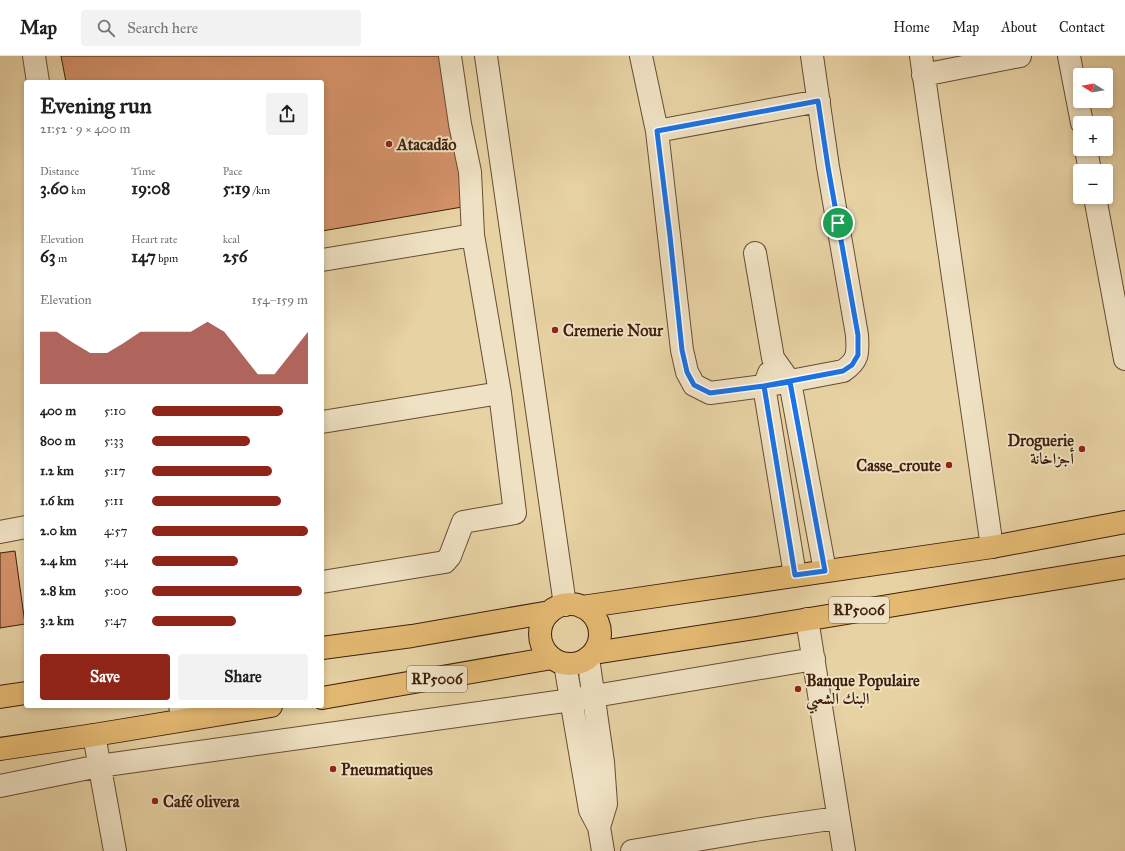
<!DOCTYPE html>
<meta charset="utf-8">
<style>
body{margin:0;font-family:"IM FELL Great Primer",Amiri,serif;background:#f2f2f2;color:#202124;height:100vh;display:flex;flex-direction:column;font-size:15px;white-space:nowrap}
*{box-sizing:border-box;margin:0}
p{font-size:13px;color:#757577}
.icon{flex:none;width:22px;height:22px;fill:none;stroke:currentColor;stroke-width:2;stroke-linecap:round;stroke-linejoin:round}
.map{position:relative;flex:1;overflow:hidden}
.sheet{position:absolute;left:24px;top:24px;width:300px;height:628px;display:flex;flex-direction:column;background:#fff;border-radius:4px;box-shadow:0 2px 6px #0003}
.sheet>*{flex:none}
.needle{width:26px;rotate:281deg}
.controls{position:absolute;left:1073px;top:12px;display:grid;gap:8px}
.controls a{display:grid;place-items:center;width:40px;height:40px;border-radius:4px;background:#fff;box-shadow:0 2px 6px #0003;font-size:20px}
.pin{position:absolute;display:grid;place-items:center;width:34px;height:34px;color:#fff;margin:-17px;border:2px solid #fff;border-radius:50%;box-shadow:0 1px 4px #0007}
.round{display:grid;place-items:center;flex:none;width:42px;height:42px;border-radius:4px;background:#f2f2f2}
.summary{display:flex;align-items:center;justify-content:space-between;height:68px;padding:0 16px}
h1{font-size:22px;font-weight:700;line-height:30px}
.figures{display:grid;grid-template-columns:repeat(3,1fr);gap:6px;height:68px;padding:4px 16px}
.figures div{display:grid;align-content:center}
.figures b{font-size:17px;font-weight:700}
.figures small{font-size:11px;font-weight:400}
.figures p{font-size:11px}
.chart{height:112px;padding:8px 16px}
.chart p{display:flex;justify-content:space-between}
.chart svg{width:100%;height:72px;margin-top:4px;fill:#8f2418;opacity:.7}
.action{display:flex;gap:8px;margin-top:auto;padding:8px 16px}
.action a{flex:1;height:46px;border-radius:4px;background:#8f2418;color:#fff;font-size:16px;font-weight:700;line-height:46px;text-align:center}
.action a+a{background:#f2f2f2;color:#202124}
ul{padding:0 16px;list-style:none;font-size:13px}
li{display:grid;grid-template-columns:64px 48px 1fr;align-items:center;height:30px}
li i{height:10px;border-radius:5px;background:#8f2418}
header{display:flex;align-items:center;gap:24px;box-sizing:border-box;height:56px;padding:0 20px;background:#fff;border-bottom:1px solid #e0e0e0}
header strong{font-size:19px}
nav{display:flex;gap:22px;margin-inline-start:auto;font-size:14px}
.search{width:280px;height:36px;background:#f2f2f2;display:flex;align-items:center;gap:10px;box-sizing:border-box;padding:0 14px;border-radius:4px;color:#757577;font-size:15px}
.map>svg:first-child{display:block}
.building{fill:#d49269;stroke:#3d1f0d}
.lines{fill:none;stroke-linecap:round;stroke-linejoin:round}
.minor-casing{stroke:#684c33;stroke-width:24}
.major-casing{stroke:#3d1f0d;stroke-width:24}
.minor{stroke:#efe2c4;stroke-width:22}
.major{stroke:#e4b972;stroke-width:22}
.route-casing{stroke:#fff;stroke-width:8}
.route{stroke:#1a73e8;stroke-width:5}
.poi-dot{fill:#8f2418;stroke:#efe2c4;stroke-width:1.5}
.labels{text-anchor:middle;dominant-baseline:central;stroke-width:4;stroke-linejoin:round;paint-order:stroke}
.shield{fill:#efe2c4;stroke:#725a44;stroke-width:1}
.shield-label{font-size:15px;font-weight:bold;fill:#3d1f0d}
.poi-label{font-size:16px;font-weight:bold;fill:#3d1f0d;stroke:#efe2c4;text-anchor:start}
</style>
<header>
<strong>Map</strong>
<div class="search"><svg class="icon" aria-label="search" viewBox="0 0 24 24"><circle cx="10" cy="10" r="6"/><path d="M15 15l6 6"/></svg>Search here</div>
<nav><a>Home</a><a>Map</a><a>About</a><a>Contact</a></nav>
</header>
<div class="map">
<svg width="1125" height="795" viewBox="0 0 1125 795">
<rect width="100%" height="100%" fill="#e7d2a4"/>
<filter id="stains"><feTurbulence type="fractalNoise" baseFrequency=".005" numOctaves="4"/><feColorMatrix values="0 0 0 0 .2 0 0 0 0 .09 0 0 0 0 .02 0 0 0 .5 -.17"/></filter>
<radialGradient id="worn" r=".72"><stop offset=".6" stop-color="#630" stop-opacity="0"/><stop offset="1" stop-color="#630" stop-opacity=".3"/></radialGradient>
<path class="building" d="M61,0H442L468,150L322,175V26H66Z
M15,495L25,568L0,572V497Z"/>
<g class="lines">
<g class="minor-casing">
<path id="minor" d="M34,0L38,26
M486,0L565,549
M641,0L657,75L682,294L687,316L694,329L710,337L764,330L843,315C859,304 858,297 857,279L828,111L812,0
M921,0L992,491
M1069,0L1082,67
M923,19L1020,0
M657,75L819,45
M1086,93L1090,115
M1095,141L1125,303
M755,197L773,302L790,326L825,515
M322,204L473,179
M769,317L764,330L795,519
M322,366L500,337
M0,476L26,471
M322,526L445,506L450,500L463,466L515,457L500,337L473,179L470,116L460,68L450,0
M807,563L844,795
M588,602L603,706L606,748L599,771
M565,608L590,754L599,771L603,795
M180,650L187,663
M94,679L115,795
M0,730L99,710L571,644L814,603
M632,795L755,774L837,762"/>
</g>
<g class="major-casing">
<path id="major" d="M540 578a30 30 0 1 1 60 0a30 30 0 1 1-60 0Z
M582,551L992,491L1125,466
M322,592L412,580L550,556
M594,597L762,571L1125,511
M0,641L26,637
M322,642L552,602
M0,693L94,679L271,650"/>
</g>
<use href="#minor" class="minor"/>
<use href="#major" class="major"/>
</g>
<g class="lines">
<g class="route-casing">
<path id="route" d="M838,167L858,279V299L852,309L843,315L764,330L795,519L825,515L790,326L764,330L710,337L694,329L687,316L682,294L670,180L657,75L818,45L828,111L838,167"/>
</g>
<use href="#route" class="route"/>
</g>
<g class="poi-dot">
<circle cx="389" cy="88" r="4"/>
<circle cx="555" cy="274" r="4"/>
<circle cx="1082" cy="393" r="4"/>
<circle cx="949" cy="409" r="4"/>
<circle cx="798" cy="633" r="4"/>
<circle cx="333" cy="713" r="4"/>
<circle cx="155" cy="745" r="4"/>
</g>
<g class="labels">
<g class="shield">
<rect x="829" y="541" width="60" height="26" rx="3"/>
<rect x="407" y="610" width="60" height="26" rx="3"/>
</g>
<g class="shield-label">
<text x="859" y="554">RP5006</text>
<text x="437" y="623">RP5006</text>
</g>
<g class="poi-label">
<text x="397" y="88">Atacadão</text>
<text x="563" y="274">Cremerie Nour</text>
<text x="1074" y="384" text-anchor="end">Droguerie<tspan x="1074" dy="18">أجزاخانة</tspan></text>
<text x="941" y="409" text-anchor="end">Casse_croute</text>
<text x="806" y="624">Banque Populaire<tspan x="806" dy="18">البنك الشعبي</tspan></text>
<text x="341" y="713">Pneumatiques</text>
<text x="163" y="745">Café olivera</text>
</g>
</g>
<rect width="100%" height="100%" filter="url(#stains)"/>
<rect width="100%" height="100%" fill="url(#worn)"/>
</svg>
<div class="controls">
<a><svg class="needle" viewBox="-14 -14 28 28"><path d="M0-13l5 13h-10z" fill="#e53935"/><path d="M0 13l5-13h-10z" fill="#757577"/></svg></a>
<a>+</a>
<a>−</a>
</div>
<div class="pin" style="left:838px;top:167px;background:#1e9e55"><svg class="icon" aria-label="arrive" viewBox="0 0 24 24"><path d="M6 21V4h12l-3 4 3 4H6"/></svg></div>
<section class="sheet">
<div class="summary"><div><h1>Evening run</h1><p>21:52 · 9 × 400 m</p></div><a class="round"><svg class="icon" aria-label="share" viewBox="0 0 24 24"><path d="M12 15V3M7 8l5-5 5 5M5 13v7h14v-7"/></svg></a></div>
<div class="figures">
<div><p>Distance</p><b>3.60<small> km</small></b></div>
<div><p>Time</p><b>19:08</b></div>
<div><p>Pace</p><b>5:19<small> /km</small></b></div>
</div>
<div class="figures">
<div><p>Elevation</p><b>63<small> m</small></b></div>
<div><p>Heart rate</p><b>147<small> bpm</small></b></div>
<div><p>kcal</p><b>256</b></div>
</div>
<div class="chart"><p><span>Elevation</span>154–159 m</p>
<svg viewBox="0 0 160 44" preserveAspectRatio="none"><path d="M0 44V12L10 12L20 19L30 25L40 25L50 19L60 12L70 12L80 12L90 12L100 6L110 12L120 25L130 38L140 38L150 25L160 12V44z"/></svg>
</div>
<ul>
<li><b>400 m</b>5:10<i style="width:84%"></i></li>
<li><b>800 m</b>5:33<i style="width:63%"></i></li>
<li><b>1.2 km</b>5:17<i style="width:77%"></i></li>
<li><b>1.6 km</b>5:11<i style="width:83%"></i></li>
<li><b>2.0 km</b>4:57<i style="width:100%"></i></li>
<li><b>2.4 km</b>5:44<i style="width:55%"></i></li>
<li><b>2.8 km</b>5:00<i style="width:96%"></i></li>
<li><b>3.2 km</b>5:47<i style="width:54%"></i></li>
</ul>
<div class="action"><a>Save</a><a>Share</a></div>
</section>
</div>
